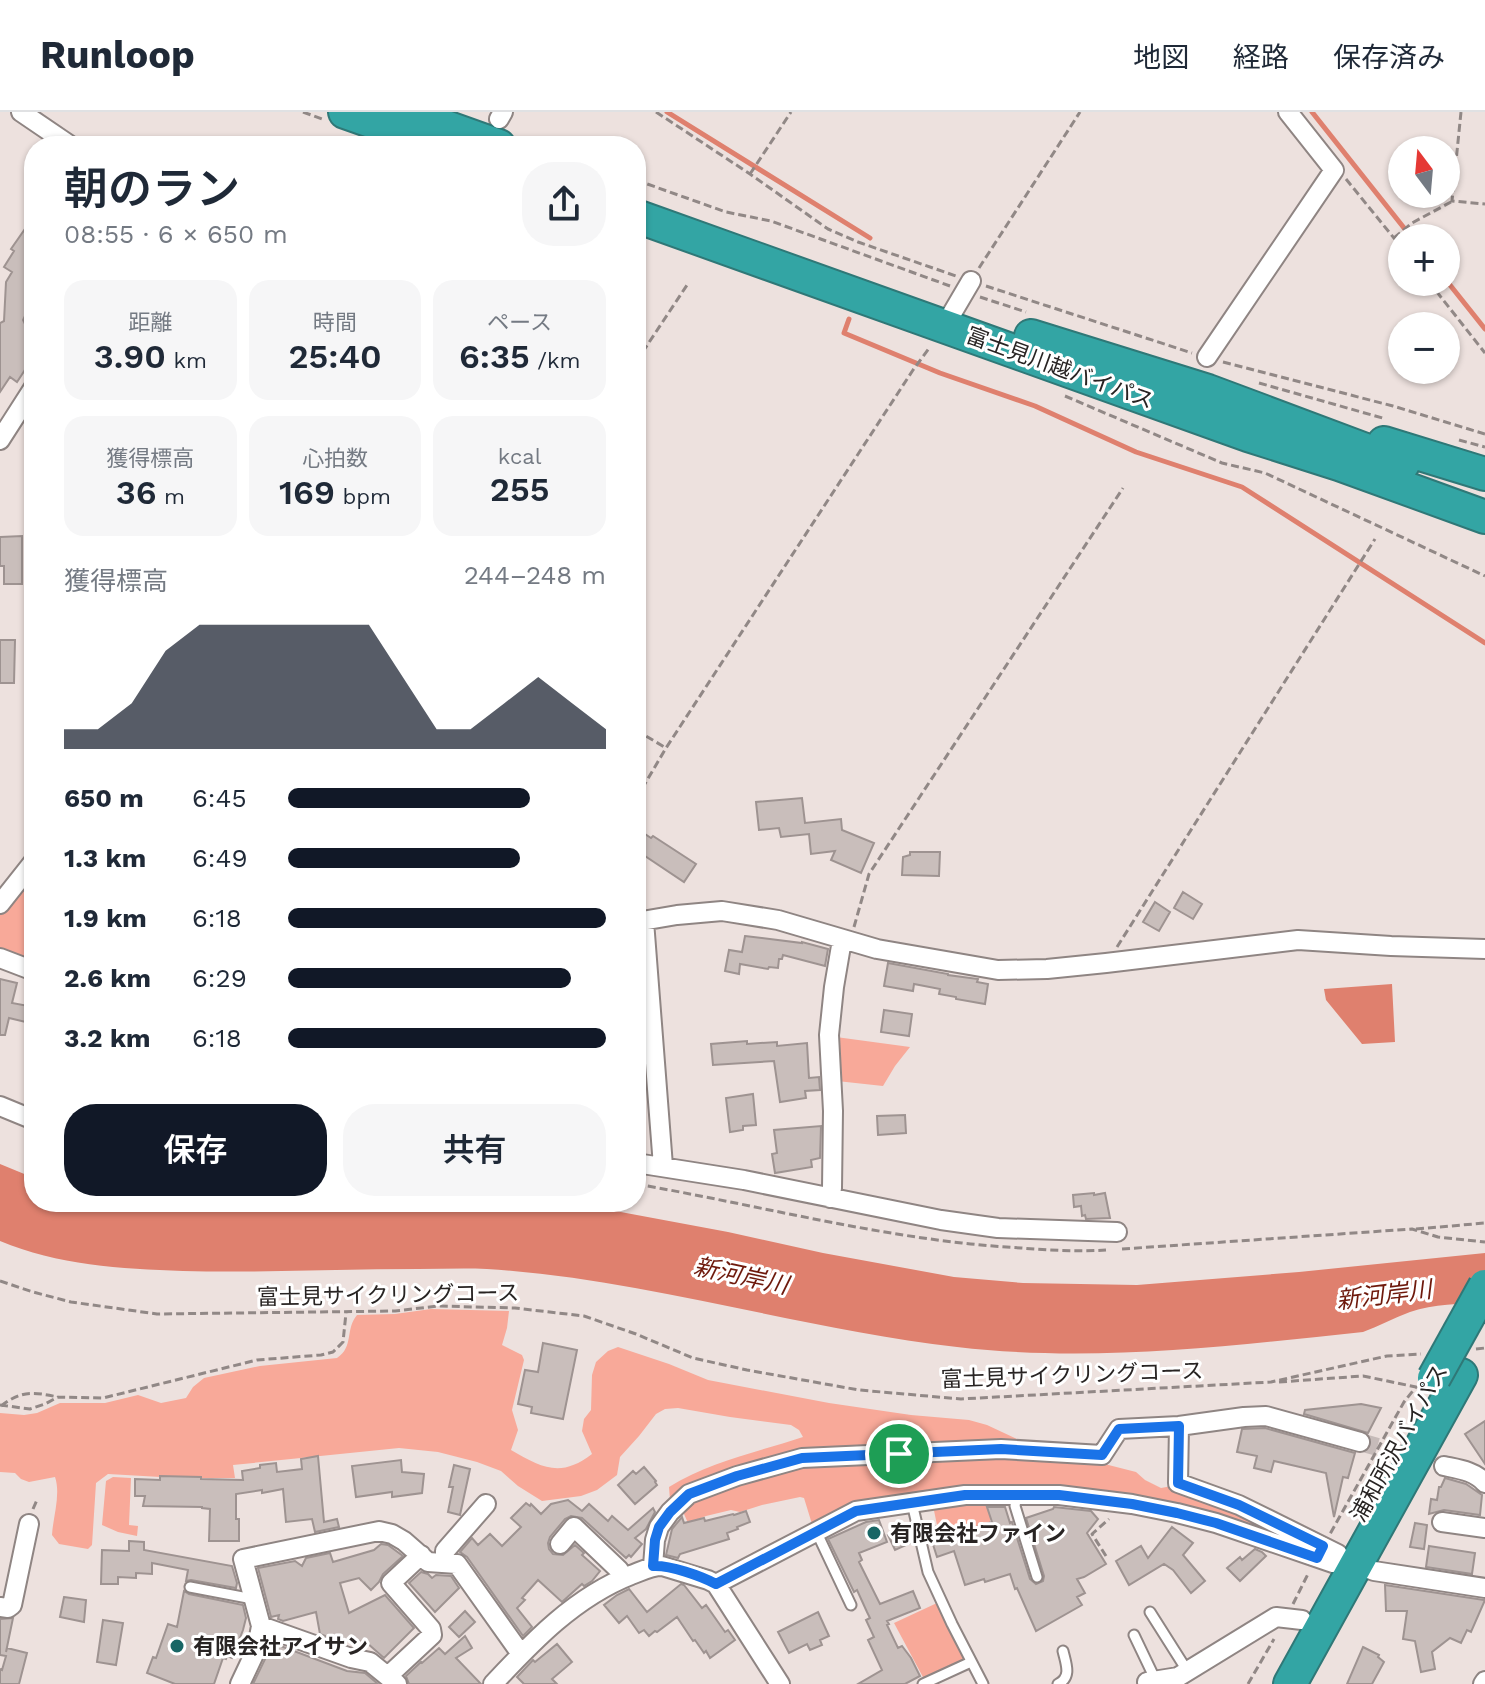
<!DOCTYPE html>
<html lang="ja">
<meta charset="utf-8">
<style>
body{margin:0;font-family:"Work Sans","Noto Sans JP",sans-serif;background:#f6f6f7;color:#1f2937;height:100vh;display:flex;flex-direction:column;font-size:30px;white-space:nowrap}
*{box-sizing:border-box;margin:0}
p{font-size:26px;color:#747a83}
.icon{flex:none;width:44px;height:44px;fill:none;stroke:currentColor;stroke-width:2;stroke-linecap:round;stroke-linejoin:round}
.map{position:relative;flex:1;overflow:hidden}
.panel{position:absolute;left:24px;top:24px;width:622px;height:1076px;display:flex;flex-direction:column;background:#fff;border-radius:32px;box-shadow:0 2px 6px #0004}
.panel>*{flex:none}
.needle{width:52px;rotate:344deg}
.fabs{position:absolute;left:1388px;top:24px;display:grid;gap:16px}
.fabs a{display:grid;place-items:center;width:72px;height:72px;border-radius:50%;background:#fff;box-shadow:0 2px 6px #0004;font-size:40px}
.pin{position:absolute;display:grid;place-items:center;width:68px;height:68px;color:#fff;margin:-34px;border:4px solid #fff;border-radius:50%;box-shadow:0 2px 8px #0007}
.round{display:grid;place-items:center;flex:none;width:84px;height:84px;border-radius:32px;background:#f6f6f7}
.overview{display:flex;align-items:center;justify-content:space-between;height:136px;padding:0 40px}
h1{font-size:44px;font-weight:600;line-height:60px}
.figures{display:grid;grid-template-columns:repeat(3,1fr);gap:12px;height:136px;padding:8px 40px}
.figures div{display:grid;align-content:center;border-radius:20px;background:#f6f6f7;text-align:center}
.figures b{font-size:34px;font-weight:600}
.figures small{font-size:22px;font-weight:400}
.figures p{font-size:22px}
.chart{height:224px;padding:16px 40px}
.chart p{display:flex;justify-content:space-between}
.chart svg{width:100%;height:144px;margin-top:8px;fill:#111827;opacity:.7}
.action{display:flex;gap:16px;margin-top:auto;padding:16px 40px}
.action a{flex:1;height:92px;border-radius:32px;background:#111827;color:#fff;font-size:32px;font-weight:600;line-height:92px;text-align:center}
.action a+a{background:#f6f6f7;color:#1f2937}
ul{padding:0 40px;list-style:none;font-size:26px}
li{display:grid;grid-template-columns:128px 96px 1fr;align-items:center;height:60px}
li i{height:20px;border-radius:10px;background:#111827}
header{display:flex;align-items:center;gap:48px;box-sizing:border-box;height:112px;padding:0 40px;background:#fff;border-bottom:2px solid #e0e1e3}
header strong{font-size:38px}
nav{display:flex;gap:44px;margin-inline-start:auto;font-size:28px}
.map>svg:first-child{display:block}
.green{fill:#f8a999}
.water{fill:#df806e}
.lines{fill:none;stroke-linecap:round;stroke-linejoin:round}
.stream{stroke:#df806e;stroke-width:5}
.building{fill:#c9bebb;stroke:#9e9391;stroke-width:2}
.street-tunnel{stroke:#c6bbb9;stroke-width:18;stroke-dasharray:18 9;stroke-linecap:butt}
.lane-casing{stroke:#8f8583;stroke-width:13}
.street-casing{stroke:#8f8583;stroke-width:22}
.highway-casing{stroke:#2f7877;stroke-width:36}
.path{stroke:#918886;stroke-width:3;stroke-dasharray:8 4;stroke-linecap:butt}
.lane{stroke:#fff;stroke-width:9}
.street{stroke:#fff;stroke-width:18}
.highway{stroke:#33a5a4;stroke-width:32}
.highway-bridge-casing{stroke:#2f7877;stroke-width:36;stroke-linecap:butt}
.highway-bridge{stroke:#33a5a4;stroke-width:32}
.route-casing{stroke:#fff;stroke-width:16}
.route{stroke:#1a73e8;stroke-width:10}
.poi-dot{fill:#186665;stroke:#fff;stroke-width:3}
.labels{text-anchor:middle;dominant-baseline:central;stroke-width:6;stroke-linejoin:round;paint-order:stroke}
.street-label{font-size:22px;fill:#282423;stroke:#fff}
.poi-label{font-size:22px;font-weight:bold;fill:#282423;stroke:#fff;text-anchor:start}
.water-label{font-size:24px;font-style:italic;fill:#6e190c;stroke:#fff}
</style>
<header>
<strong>Runloop</strong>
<nav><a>地図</a><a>経路</a><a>保存済み</a></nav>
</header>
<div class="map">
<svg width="1485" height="1572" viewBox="0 0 1485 1572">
<rect width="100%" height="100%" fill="#ede1de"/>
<path class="green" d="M34,757V831L22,847L0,836V800Z
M836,925L910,935L895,954L883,974L837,969Z
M431,1197L509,1199L507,1216L502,1233L522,1243L524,1248L512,1298L518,1318L511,1338C542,1356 561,1366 592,1342L582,1319L584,1307L591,1298L592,1263L596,1250L608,1239L618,1235L669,1252L708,1268L829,1291L911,1303L969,1308L987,1313L1030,1333L1136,1360L1145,1368L1161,1376L1172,1374L1263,1412L1264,1416L1261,1419L1149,1391L990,1392L989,1393L992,1401L989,1414L952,1431L937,1413L931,1384L905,1386L842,1395L817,1411L812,1412L804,1386L800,1385L762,1393L740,1400L731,1398L706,1404L688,1411L684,1402L670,1388L669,1375C710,1349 758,1340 803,1325L799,1318L791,1313L730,1305L678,1296L665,1297L656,1302L639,1324L620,1345L617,1363L597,1378L581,1384L542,1389L518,1374L501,1359L477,1350L438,1340L399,1336L233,1353L235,1366H178L108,1362L96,1371L92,1433L88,1437L59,1432L52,1423C53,1405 61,1382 55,1365L29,1370L21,1367L15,1361L0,1360V1301L24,1303L37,1301L60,1291H105L138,1283L161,1291L186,1286L193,1275L204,1266L260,1254L337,1246C354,1235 345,1217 357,1203L395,1202Z
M113,1365L131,1366L129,1413L138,1414L137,1424L118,1420L102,1413L106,1369Z
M937,1491L966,1547L924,1567L894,1511Z"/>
<path class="water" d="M1392,872L1395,930L1362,932L1326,888L1324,877Z
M0,1052L34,1066V1090H117L183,1096L298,1090L541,1091L610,1098L728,1120L823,1141L954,1165L1023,1171L1137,1173L1299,1160L1485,1141V1190C1460,1192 1434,1192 1410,1200C1394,1206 1379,1214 1363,1220C1229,1234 1092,1251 957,1235C799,1217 646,1167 487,1157C464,1156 441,1157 418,1157C339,1157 261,1161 183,1159C121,1157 57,1153 0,1129Z"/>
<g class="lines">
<path class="stream" d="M667,0L870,126
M1312,0L1412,126
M1446,168L1485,217
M849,207L844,221L940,261L1035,294L1136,340L1242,375L1485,531"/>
</g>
<path class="building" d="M34,104V202H26L23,208L26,214L34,218V244L17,270L10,265L0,280V211L4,209L6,170L12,160L4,155L14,139L11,137Z
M22,424V472H4V454H0V425Z
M0,528H15L14,571H0Z
M802,686L805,711L841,707L842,718L874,731L861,761L831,748L835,739L811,742L809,722L781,725L779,716L759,718L756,690Z
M636,716L651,726L653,724L696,752L684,770L636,738Z
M910,740H940L939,764L902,763L903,745L910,743Z
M1183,780L1202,792L1193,807L1174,796Z
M1155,790L1170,800L1159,819L1143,810Z
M745,824L802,831V830L828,837L825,854L783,843L782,847H779L778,856L769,855L768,857L740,852L739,862L725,859L729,838L742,840Z
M888,851L948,862V863L978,867L977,870L988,872L985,892L956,887V885L939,882L940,877L914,872L913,879L884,874Z
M0,867L17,871L12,891L34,895V912L9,906L5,923H0Z
M884,898L912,902L909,924L881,920Z
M747,929V932L777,930V934L807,931L809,966L819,965L820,978L805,979L806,986L780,990L774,949L713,953L711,932Z
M753,982L756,1013L743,1014V1018L730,1020L726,986Z
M905,1003L906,1021L878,1023L877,1004Z
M821,1014L820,1046L811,1048L812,1055L775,1061L772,1042L777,1041L774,1018Z
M1094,1081V1083L1105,1081L1110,1106L1086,1107L1085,1103L1082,1104L1081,1094L1074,1095L1073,1083Z
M543,1231L577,1238L563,1307L531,1301L532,1295L518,1292L525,1258L538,1260Z
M1361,1292L1381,1296L1368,1321L1304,1302L1305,1298Z
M1485,1309V1352L1465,1322Z
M1265,1316L1355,1341L1348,1366L1343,1365L1334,1405L1326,1361L1274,1349L1271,1360L1254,1356L1257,1344L1237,1340L1242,1317Z
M318,1344L324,1410L337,1407L339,1415L315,1420L312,1407L286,1410L283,1377L262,1381V1378L236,1382V1407H239V1429H209L210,1397L202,1396V1395L143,1394L145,1384H135V1367L160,1368V1364L201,1365V1367L243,1368L242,1359L260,1356V1353L276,1351L277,1360L302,1357L301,1347Z
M401,1348L402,1360L424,1362L422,1381L392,1385V1380L356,1385L352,1354Z
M454,1353L470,1357L460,1403L448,1400L453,1375H449Z
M644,1355L656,1369L655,1370L657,1373L635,1392L618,1373L633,1359L636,1362Z
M1445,1366L1466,1372L1482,1383L1480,1403L1444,1398L1429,1402L1431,1387L1437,1388L1439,1375H1441Z
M568,1388L582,1399L589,1392L608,1409L612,1404L628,1418L653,1396L655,1400L646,1417L635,1426L642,1432L631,1445L629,1443L626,1446L582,1406L571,1404L565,1407L550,1425L548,1431L549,1437L553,1442L563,1443L575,1433L584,1441L582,1443L600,1459L592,1469L584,1474L582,1472L562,1490L538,1468L522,1486L525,1488L517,1496L532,1515L523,1524L467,1445L460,1440L472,1426L478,1433L490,1422L502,1434L521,1415L511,1406L526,1391L530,1394L531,1392L541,1402L551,1392Z
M987,1395H1005L1010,1411L1012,1410L1030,1467L1036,1472L1043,1469L1044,1464L1026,1406L1053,1397L1054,1395L1091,1399L1098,1407L1087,1421L1106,1452L1084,1465L1077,1467L1085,1481L1077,1485L1082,1493L1036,1519L1017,1476L1015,1477L1010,1462L985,1470L984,1467L965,1473L954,1439L937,1445L928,1417L944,1412L948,1424L992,1410Z
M746,1399L750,1410L737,1415L738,1417L727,1421L729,1427L680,1442L678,1446L666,1443L672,1417L682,1405L684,1411L704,1406L705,1409L733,1402L734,1403Z
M879,1408L887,1430L859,1441L862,1448L859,1450L880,1492L913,1479L920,1496L887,1509L889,1512L887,1513L898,1536L902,1534L911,1546L920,1564L905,1572H858L882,1558L868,1528L874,1525L866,1508L870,1506L867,1500L857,1478L854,1480L828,1427L866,1410Z
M1415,1411L1427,1413L1424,1437L1410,1435Z
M910,1414L913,1430L895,1438L888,1423Z
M1172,1415L1193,1431L1183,1443L1205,1469L1191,1481L1173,1458L1164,1452L1129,1473L1116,1449L1141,1434L1148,1446Z
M129,1429L144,1430V1438L232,1454L237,1471L236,1476L191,1468L186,1469L188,1458L152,1451V1462L136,1461V1466L118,1465V1472H101L102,1438L129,1439Z
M381,1432L388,1433L403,1444L383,1462L379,1470L371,1478L359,1466L340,1471L349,1501L385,1483L414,1516L384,1546L367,1531L358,1535H356L359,1529H338L320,1522L316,1500L283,1509L278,1507L279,1503L271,1505L258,1456L295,1449L302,1454L306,1446L330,1441L333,1450L374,1438Z
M1429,1434L1475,1441L1472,1462L1426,1455Z
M1255,1437L1262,1440L1266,1444L1240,1469L1227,1456L1240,1445L1242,1448Z
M421,1460L428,1462L432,1466L436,1463L451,1464L459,1476L435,1500L409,1471Z
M681,1472L684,1473L702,1496L706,1493L725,1520L728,1518L735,1528L710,1546L706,1539L704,1541L695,1528L693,1529L677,1505L657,1520L655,1519L649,1524L644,1518L639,1521L627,1504L619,1511L604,1493L617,1483L629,1477L647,1500Z
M1385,1473L1484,1488H1485L1471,1520L1467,1518L1461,1531L1450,1526L1432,1540L1435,1557L1421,1560L1415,1529L1403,1527L1407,1499H1386Z
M184,1479L189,1482L243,1493L246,1506L243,1518L232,1546L227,1544L226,1547L223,1546L214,1572H175L147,1561L153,1545L156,1546L168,1512L177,1515Z
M64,1485L86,1488L84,1510L60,1505Z
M465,1499L475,1510L459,1525L449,1515Z
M818,1500L829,1524L820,1528L822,1533L810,1538L807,1532L789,1541L778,1520Z
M13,1506L6,1540L7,1536L27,1541L19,1572H0V1557L2,1558L6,1544L0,1543V1507Z
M103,1508L123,1511L116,1553L97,1550Z
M465,1524L472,1536L456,1546L481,1572H409L406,1564L421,1550L422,1551L439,1536L445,1542Z
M270,1530L347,1559L365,1561L378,1572H253L268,1541Z
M557,1532L572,1550L552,1567L557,1572H524L517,1565L533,1548L535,1550Z
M1363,1535L1379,1543L1378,1545L1384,1550L1372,1572H1347Z"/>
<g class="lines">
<path class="street-tunnel" d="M1360,1330L1444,1354"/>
<g class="lane-casing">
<path id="lane" d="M30,208L34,211
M1017,1382L1015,1394L1037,1465
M912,1391L928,1460L952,1512L983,1572
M817,1421L851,1493
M190,1475L253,1487
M1150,1500L1188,1560
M1134,1523L1156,1569
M923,1572L971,1550
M1058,1572C1072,1565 1066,1552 1063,1539"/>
</g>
<g class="street-casing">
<path id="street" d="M21,0L71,34
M499,7L503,0
M944,215L971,169
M1207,245L1334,58L1288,0
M0,328L34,275
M0,792L34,749
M644,809L663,1054
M636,810L677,803L722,799L778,808L877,837L998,858L1047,857L1106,851L1298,828L1391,834L1485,837
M0,846L34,859
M0,994L34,1008
M636,1051L744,1068L941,1108L998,1116L1117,1120
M830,1086L832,1076L833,999L829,923L834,875L842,828
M1179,1314L1178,1371L1239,1393L1338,1442
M1444,1354C1458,1357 1475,1359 1485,1371
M1442,1410L1485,1416
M560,1432L574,1415L619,1458L623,1466
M445,1451V1439L486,1392
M1357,1453L1374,1459L1485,1476
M653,1454L655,1428L659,1415L670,1400L689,1382L737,1364L802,1346L1001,1337L1102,1343L1119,1317L1179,1314L1244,1305L1266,1304L1360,1330
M716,1472L856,1399L965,1383H1059L1132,1392L1177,1401L1216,1411L1333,1451
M0,1495L8,1496L12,1493L29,1412
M261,1514L351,1546L370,1550L397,1572
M388,1564L432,1523L431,1517L391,1471L421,1443
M1147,1570L1178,1565L1276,1505L1302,1508
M240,1572L257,1536L261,1514L243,1447L379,1419L392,1422L404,1429L428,1450L457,1452L521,1542
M493,1572C533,1529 575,1485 631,1463C642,1459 651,1454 662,1454L708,1468L716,1472L780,1572
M1483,1572L1485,1569"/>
</g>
<g class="highway-casing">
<path id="highway" d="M345,0L430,30
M404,0L499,34
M636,104L1248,323L1339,352L1485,405
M1031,224L1208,279L1403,352
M1384,331L1485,362
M1290,1572L1461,1263"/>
</g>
<path class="path" d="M303,0L322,7
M656,0L750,62L828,117L858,130L956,164
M1461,0L1452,89L1485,92
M523,27L542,34
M750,62L791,0
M1346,67L1402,136
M636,68L726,100L771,109L950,174
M1394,126L1412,111L1451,90
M979,156L1080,0
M1429,170L1485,241
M986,174L1192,241
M980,185L1026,200
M636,250L689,170
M1223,250L1393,294L1485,322
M1259,271L1386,307
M1065,284L1222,351L1265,361L1485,464
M1459,328L1485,335
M636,618L666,636
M636,687L666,636L913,258L930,235
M854,815L869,762L1123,376
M1117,835L1375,427
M636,1072C764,1094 891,1129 1021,1136C1049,1138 1078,1140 1106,1138
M1416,1117L1485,1111
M1122,1137L1412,1117L1438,1125L1485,1130
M0,1169L33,1180L71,1190L157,1202L395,1199L438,1194L515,1196L584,1204L636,1222L693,1246L747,1258L859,1278L961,1287L1271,1270L1387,1244L1421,1242
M1476,1237L1485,1236
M1279,1270L1363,1264L1416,1275L1404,1290L1330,1422
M0,1293L30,1297L45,1292L58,1285L103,1286L257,1248L321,1243L333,1240L343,1230L346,1201
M1,1294C22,1278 33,1280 58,1285
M33,1397L37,1388
M1106,1444L1092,1422L1109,1407
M1293,1492L1309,1460
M1248,1572L1274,1527"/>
<use href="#lane" class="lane"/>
<use href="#street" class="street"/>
<use href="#highway" class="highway"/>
<g class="highway-bridge-casing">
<path id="highway-bridge" d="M1434,1266L1485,1174"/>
</g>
<use href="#highway-bridge" class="highway-bridge"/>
</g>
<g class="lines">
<g class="route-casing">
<path id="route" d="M1179,1314L1178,1371L1239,1393L1323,1434L1317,1446L1216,1411L1177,1401L1132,1392L1059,1383H965L856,1399L716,1472C701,1464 670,1453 653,1454L655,1428L659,1415L670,1400L689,1382L737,1364L802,1346L1001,1337L1102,1343L1119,1317Z"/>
</g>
<use href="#route" class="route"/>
</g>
<g class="poi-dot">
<circle cx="874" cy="1421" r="8"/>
<circle cx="177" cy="1534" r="8"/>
</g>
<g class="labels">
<g class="street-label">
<text transform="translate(1060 256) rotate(20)">富士見川越バイパス</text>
<text transform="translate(388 1183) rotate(-1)">富士見サイクリングコース</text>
<text transform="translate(1072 1263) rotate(-2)">富士見サイクリングコース</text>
<text transform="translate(1399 1331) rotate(-61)">浦和所沢バイパス</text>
</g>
<g class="poi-label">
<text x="890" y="1421">有限会社ファイン</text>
<text x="193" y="1534">有限会社アイサン</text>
</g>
<g class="water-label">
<text transform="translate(741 1164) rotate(12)">新河岸川</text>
<text transform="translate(1384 1183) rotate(-7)">新河岸川</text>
</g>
</g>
</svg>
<div class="fabs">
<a><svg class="needle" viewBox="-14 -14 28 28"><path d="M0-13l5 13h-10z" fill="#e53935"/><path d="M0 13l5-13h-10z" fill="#747a83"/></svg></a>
<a>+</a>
<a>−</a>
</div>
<div class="pin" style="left:899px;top:1342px;background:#1e9e55"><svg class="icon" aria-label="arrive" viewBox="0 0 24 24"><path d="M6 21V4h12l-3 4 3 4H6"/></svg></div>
<section class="panel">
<div class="overview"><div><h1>朝のラン</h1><p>08:55 · 6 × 650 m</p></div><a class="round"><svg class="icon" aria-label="share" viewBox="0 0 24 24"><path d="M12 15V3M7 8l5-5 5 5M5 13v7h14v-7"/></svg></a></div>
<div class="figures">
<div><p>距離</p><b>3.90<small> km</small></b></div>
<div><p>時間</p><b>25:40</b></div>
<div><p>ペース</p><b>6:35<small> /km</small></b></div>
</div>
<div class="figures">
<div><p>獲得標高</p><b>36<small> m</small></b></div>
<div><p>心拍数</p><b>169<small> bpm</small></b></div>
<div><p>kcal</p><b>255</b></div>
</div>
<div class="chart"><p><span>獲得標高</span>244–248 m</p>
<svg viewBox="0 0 160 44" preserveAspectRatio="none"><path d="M0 44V38L10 38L20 30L30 14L40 6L50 6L60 6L70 6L80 6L90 6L100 22L110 38L120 38L130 30L140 22L150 30L160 38V44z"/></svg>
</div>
<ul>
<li><b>650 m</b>6:45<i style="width:76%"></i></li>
<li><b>1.3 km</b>6:49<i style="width:73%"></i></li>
<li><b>1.9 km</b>6:18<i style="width:100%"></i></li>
<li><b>2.6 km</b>6:29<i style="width:89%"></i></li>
<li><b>3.2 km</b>6:18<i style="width:100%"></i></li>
</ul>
<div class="action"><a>保存</a><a>共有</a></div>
</section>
</div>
